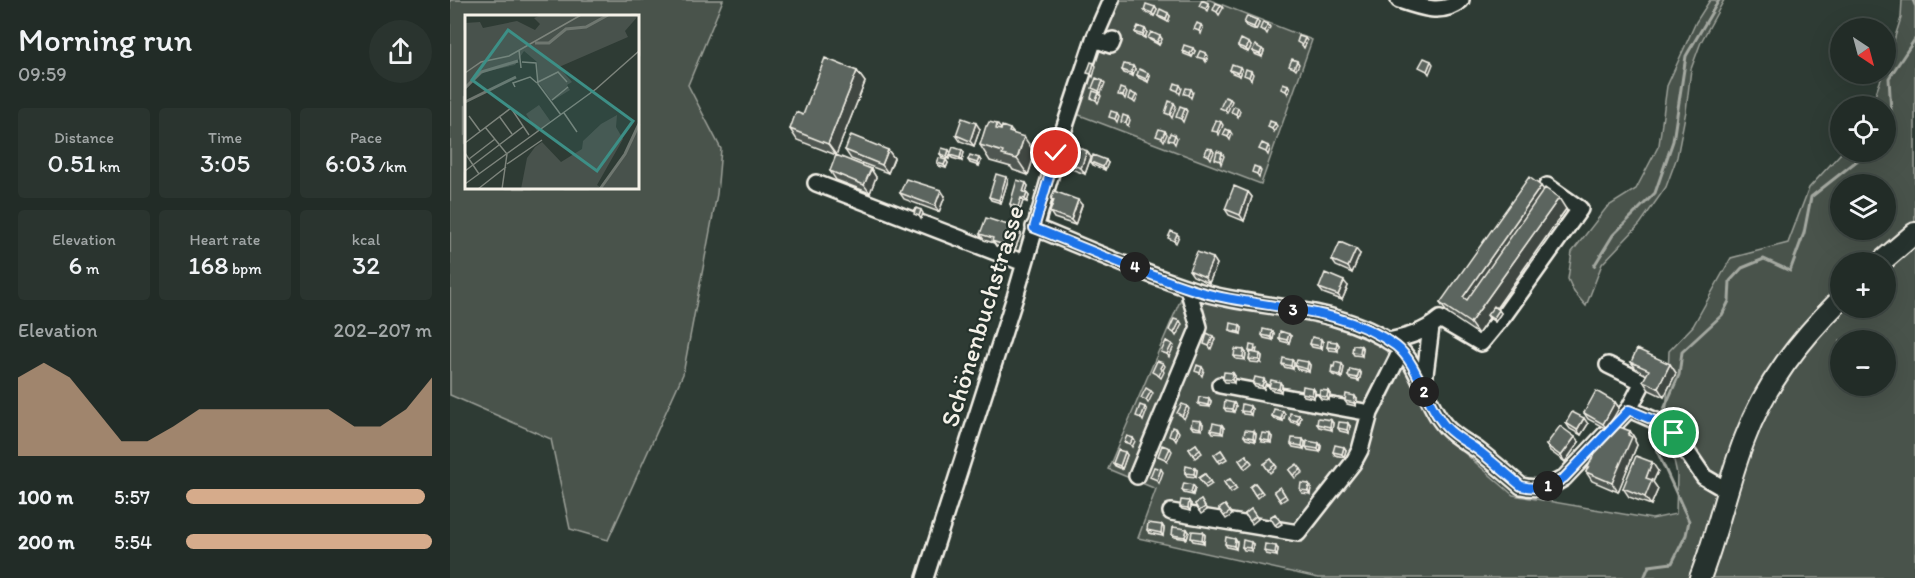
<!DOCTYPE html>
<meta charset="utf-8">
<style>
body{margin:0;font-family:Itim,sans-serif;background:#2a342f;color:#f1f3f6;height:100vh;display:flex;flex-direction:column;font-size:22px;white-space:nowrap}
*{box-sizing:border-box;margin:0}
p{font-size:20px;color:#a2a7a7}
.icon{flex:none;width:33px;height:33px;fill:none;stroke:currentColor;stroke-width:2;stroke-linecap:round;stroke-linejoin:round}
.map{position:relative;flex:1;overflow:hidden}
.details{display:flex;flex-direction:column;background:#222c27;width:450px}
.details>*{flex:none}
.needle{width:39px;rotate:144deg}
.buttons{position:absolute;left:1380px;top:18px;display:grid;gap:12px}
.buttons a{display:grid;place-items:center;width:66px;height:66px;border-radius:50%;background:#222c27;box-shadow:0 6px 24px #0002,0 0 0 2px #3f4844;font-size:30px}
.pin{position:absolute;display:grid;place-items:center;width:51px;height:51px;color:#fff;margin:-26px;border:3px solid #fff;border-radius:50%;box-shadow:0 2px 6px #0007}
.km{position:absolute;width:30px;height:30px;margin:-15px;border-radius:50%;background:#222;color:#fff;font-size:16px;line-height:30px;text-align:center}
.round{display:grid;place-items:center;flex:none;width:63px;height:63px;border-radius:32px;background:#2a342f}
.summary{display:flex;align-items:center;justify-content:space-between;height:102px;padding:0 18px}
h1{font-size:33px;font-weight:600;line-height:45px}
.metrics{display:grid;grid-template-columns:repeat(3,1fr);gap:9px;height:102px;padding:6px 18px}
.metrics div{display:grid;align-content:center;border-radius:6px;background:#2a342f;text-align:center}
.metrics b{font-size:26px;font-weight:600}
.metrics small{font-size:16px;font-weight:400}
.metrics p{font-size:16px}
.chart{height:168px;padding:12px 18px}
.chart p{display:flex;justify-content:space-between}
.chart svg{width:100%;height:108px;margin-top:6px;fill:#d6ab8b;opacity:.7}
ul{padding:0 18px;list-style:none;font-size:20px}
li{display:grid;grid-template-columns:96px 72px 1fr;align-items:center;height:45px}
li i{height:15px;border-radius:8px;background:#d6ab8b}
main{display:flex;flex:1;min-height:0}
.map>svg:first-child{display:block}
.green{fill:#48524c;stroke:#9ea29a;stroke-width:1.5;fill-rule:evenodd}
.lines{fill:none;stroke-linecap:round;stroke-linejoin:round}
.stream{stroke:#a4a8a0;stroke-width:3}
.minor-casing{stroke:#f4f1e8;stroke-width:20}
.major-casing{stroke:#f4f1e8;stroke-width:24}
.minor{stroke:#26332d;stroke-width:15}
.major{stroke:#26332d;stroke-width:20}
.wall{fill:#4f5751;stroke:#f4f1e8;stroke-width:1.5}
.shaded-wall{fill:#404742;stroke:#f4f1e8;stroke-width:1.5}
.building{fill:#5c655e;stroke:#f4f1e8;stroke-width:1.5}
.route-casing{stroke:#fff;stroke-width:12}
.route{stroke:#1a73e8;stroke-width:8}
.labels{text-anchor:middle;dominant-baseline:central;stroke-width:4.5;stroke-linejoin:round;paint-order:stroke}
.street-label{font-size:26px;fill:#f4f1e8;stroke:#26332d}
.inset-river{fill:none;stroke:#6f7770;stroke-width:3}
.inset-road{fill:none;stroke:#7d847c;stroke-width:1.5}
.view{fill:#3d8f86;fill-opacity:0.15;stroke:#3d8f86;stroke-width:3}
.inset-edge{fill:none;stroke:#f4f1e8;stroke-width:3}
</style>
<main>
<section class="details">
<div class="summary"><div><h1>Morning run</h1><p>09:59</p></div><a class="round"><svg class="icon" aria-label="share" viewBox="0 0 24 24"><path d="M12 15V3M7 8l5-5 5 5M5 13v7h14v-7"/></svg></a></div>
<div class="metrics">
<div><p>Distance</p><b>0.51<small> km</small></b></div>
<div><p>Time</p><b>3:05</b></div>
<div><p>Pace</p><b>6:03<small> /km</small></b></div>
</div>
<div class="metrics">
<div><p>Elevation</p><b>6<small> m</small></b></div>
<div><p>Heart rate</p><b>168<small> bpm</small></b></div>
<div><p>kcal</p><b>32</b></div>
</div>
<div class="chart"><p><span>Elevation</span>202–207 m</p>
<svg viewBox="0 0 160 44" preserveAspectRatio="none"><path d="M0 44V12L10 6L20 12L30 25L40 38L50 38L60 32L70 25L80 25L90 25L100 25L110 25L120 25L130 32L140 32L150 25L160 12V44z"/></svg>
</div>
<ul>
<li><b>100 m</b>5:57<i style="width:97%"></i></li>
<li><b>200 m</b>5:54<i style="width:100%"></i></li>
</ul>
</section>
<div class="map">
<svg width="1465" height="578" viewBox="0 0 1465 578">
<rect width="100%" height="100%" fill="#2e3b34"/>
<filter id="ink" filterUnits="userSpaceOnUse"><feTurbulence type="fractalNoise" baseFrequency=".0167" numOctaves="2"/><feDisplacementMap in="SourceGraphic" scale="12" xChannelSelector="R" yChannelSelector="G"/><feConvolveMatrix kernelMatrix="1 2 1 2 8 2 1 2 1" color-interpolation-filters="sRGB"/></filter>
<g filter="url(#ink)">
<path class="green" d="M0,0H273L238,85L271,149L267,194L233,374L158,540L120,529L101,439L0,395ZM188,16V188H16V16Z
M663,0H760L862,40L811,184L624,113Z
M1260,0H1274L1251,42L1241,69L1236,111L1227,157L1216,187L1190,224L1152,264L1136,306L1124,292L1118,279L1122,252L1157,207L1186,189L1209,145L1217,86L1246,22Z
M1452,0H1465V578H868L688,538L706,489L658,469L736,287L891,321L949,350L987,429L1063,495L1202,519L1226,514L1227,474L1216,423L1219,351L1243,326L1281,258L1338,243L1359,188L1392,152H1436V106H1421L1433,74H1436V65L1451,18ZM1390,184H1436V230H1390ZM1390,262H1436V308H1390ZM1390,340H1436V386H1390Z"/>
<g class="lines">
<path class="stream" d="M1463,0L1465,5
M1436,120L1441,112L1439,78L1465,39
M1144,266L1163,235L1205,193L1223,141L1236,56L1269,0
M1210,418L1229,375L1232,352L1272,315L1279,301L1280,281L1292,268L1314,259L1340,271L1354,233L1361,197L1413,156L1416,152
M1194,578L1199,566L1222,563L1236,535L1239,521L1207,451L1208,428"/>
<g class="minor-casing">
<path id="minor" d="M949,0C969,7 993,16 1011,0
M644,39L661,45L663,40
M366,183L574,263
M584,227C636,248 688,272 741,289C808,311 887,303 946,346C970,364 975,404 996,427C1005,437 1018,443 1029,451C1043,462 1057,474 1071,486C1088,490 1100,487 1114,478L1179,409
M938,341C958,337 975,332 990,319L1031,343L1055,314L1130,209L1097,186
M1158,365L1193,382L1179,409L1213,424L1224,433L1254,477L1278,491
M770,385L920,413
M973,390L981,327
M687,476L749,327L739,292L740,289
M721,512L848,533L903,463L910,450L920,413L951,351
M475,578L565,297L613,132L644,39L661,0"/>
</g>
<g class="major-casing">
<path id="major" d="M1431,262L1465,233
M1250,578C1268,532 1277,484 1295,438C1315,384 1350,340 1390,300"/>
</g>
<use href="#minor" class="minor"/>
<use href="#major" class="major"/>
</g>
<path class="wall" d="M705,7L707,10L704,16L696,13L694,10Z
M708,16H720L718,22L710,18Z
M807,20L809,23L806,30L796,26L794,23Z
M695,29L697,32L695,38L687,35L685,32Z
M710,36L712,39L709,45L700,40L698,38Z
M799,43L801,46L798,52L790,49L788,46Z
M732,51H745L742,57L734,54Z
M802,51H814L812,57L804,54Z
M685,69L683,76L674,73L672,70Z
M780,70H792L790,76L782,73Z
M407,71L415,82L386,155L347,140L340,129L353,115Z
M687,75L700,76L698,82L689,78Z
M547,124L551,129H560L564,134L585,153L578,175L563,170L561,167L540,161L530,145L537,126Z
M530,129L524,146L510,141L506,135Z
M395,150H438L444,158L438,173L401,159Z
M512,150L514,152L512,161L502,158L500,155Z
M616,150L641,157L635,174L621,169L617,163L620,156Z
M501,153L499,159L492,157L490,154Z
M529,158L531,161L529,166L520,163L518,160Z
M496,160L498,163L496,168L489,166L487,163Z
M641,162L658,163L655,170L643,165Z
M421,169L426,177L420,193L386,180L380,171Z
M558,180L551,203L541,200L539,197Z
M576,183L578,186L576,193L579,196L577,202L573,201L570,210L561,207L560,204Z
M1094,190L1116,209L1046,308L1051,313L1045,322L1039,318L1028,334L998,314L990,303Z
M798,192L802,197L794,221L779,215L775,209Z
M450,193L495,196L489,212L454,199Z
M601,199L632,205L625,225L604,218L600,212L603,202Z
M530,234H571L564,252L546,246L544,243L534,240Z
M910,254L902,273L886,266L882,260Z
M763,258L767,264L759,283L743,276L739,270Z
M898,286L892,300L873,293L869,288Z
M792,328L791,334L782,332L780,330Z
M822,331L824,333L823,340L814,338L812,335Z
M841,336L839,343L831,341L829,338Z
M873,342L872,349L862,347L860,344Z
M887,342L889,345L888,351L879,350L877,347Z
M911,346L913,349L912,356L904,355L902,352Z
M807,349L806,353L810,354L812,356L811,363L801,362L799,359L800,353L799,351Z
M796,353L795,360L786,359L784,356Z
M842,360L844,362L843,369L834,367L832,364Z
M858,362L860,365L859,372L847,369L845,366Z
M1181,362L1220,364L1226,373L1214,397L1199,390L1193,381L1197,375L1187,370Z
M894,367L892,378L883,375L881,373Z
M783,373L785,376L784,383L775,382L773,379Z
M911,374L909,381L900,379L898,376Z
M816,382L814,389L805,387L803,384Z
M832,385L831,392L821,390L819,387Z
M863,388L865,391L864,398L854,396L852,393Z
M878,391L880,394L879,400L871,399L869,396Z
M907,399L906,406L897,404L895,401Z
M761,401L760,407L750,406L748,403Z
M1165,402L1169,408L1158,427L1180,431L1185,439V441L1187,445L1168,492L1142,481L1136,472L1155,428L1138,419L1134,413Z
M784,403L786,406L784,412L776,411L774,408Z
M802,409L801,415L793,414L791,411Z
M833,411L835,414L833,421L824,419L822,416Z
M849,415L851,417L849,424L841,422L839,419Z
M883,423L882,430L869,427L867,424Z
M1116,423L1138,424L1131,435L1120,429Z
M753,424L752,430L743,429L741,426Z
M772,425L774,428L773,434L763,433L761,430Z
M900,426L899,433L890,431L888,428Z
M806,434L805,441L796,439L794,436Z
M822,437L821,443L812,442L810,439Z
M855,442L854,449L843,447L841,444Z
M1129,442L1115,462L1100,451L1096,445Z
M869,443L871,446L870,452L858,450L856,447Z
M746,444L752,453L745,458L739,449Z
M894,447L896,450L894,457L885,455L883,452Z
M771,450L777,459L770,463L764,455Z
M675,452L677,455L672,469L665,466L663,463Z
M796,455L802,463L795,469L789,460Z
M821,459L827,467L820,473L814,464Z
M851,469L853,472L845,478L839,470Z
M747,470L746,477L737,476L735,473Z
M1208,471L1203,482L1208,489L1201,505L1179,497L1173,488Z
M755,474L762,484L756,488L749,478Z
M780,479L787,489L781,493L774,482Z
M805,483L813,493L807,498L800,487Z
M859,484L861,487L860,494L852,493L850,490Z
M830,487L837,498L831,502L824,491Z
M745,488L743,495L734,493L732,490Z
M751,500L757,510L751,514L745,504Z
M741,504L740,511L732,509L730,507Z
M775,505L782,515L776,519L769,509Z
M801,509L808,519L802,524L795,514Z
M825,514L832,524L827,527L820,517Z
M712,525L714,528L713,536L699,533L697,530Z
M737,529L739,532L737,539L724,537L722,535Z
M753,532L755,535L754,543L743,541L741,538Z
M785,539L787,542L786,549L777,547L775,544Z
M803,544L802,551L794,550L792,547Z
M828,549L827,556L816,554L814,551Z"/>
<path class="shaded-wall" d="M758,3L760,6L758,11L756,9Z
M771,5L773,8L769,15L767,12Z
M705,7L707,10L704,16L702,13Z
M718,13L720,16L718,22L716,19Z
M807,20L809,23L806,30L804,27Z
M818,24L820,27L817,34L815,31Z
M751,25L753,28L751,34L749,31Z
M695,29L697,32L695,38L693,35Z
M710,36L712,39L709,45L707,42Z
M855,38L857,41L854,48L852,45Z
M799,43L801,46L798,52L796,49Z
M743,48L745,51L742,57L740,54Z
M812,49L814,51L812,57L810,54Z
M756,53L758,56L756,62L754,59Z
M847,61L849,64L846,70L844,68Z
M981,61L983,64L979,74L977,71Z
M644,63L646,66L643,77L641,74Z
M683,66L685,69L683,76L681,73Z
M790,67L792,70L790,76L788,73Z
M407,71L415,82L386,155L378,144Z
M801,71L803,74L801,80L799,77Z
M698,73L700,76L698,82L696,79Z
M653,81L655,83L651,93L649,91Z
M730,85L732,88L730,94L728,91Z
M838,85L840,88L838,94L836,91Z
M741,89L743,92L741,98L739,95Z
M675,90L677,93L675,99L673,96Z
M649,93L651,96L648,103L646,100Z
M686,95L688,97L685,103L683,101Z
M780,99L782,101L777,113L775,110Z
M724,103L726,106L722,118L720,115Z
M735,108L737,111L733,122L731,119Z
M788,108L790,111L788,117L786,114Z
M667,113L669,116L667,122L665,119Z
M678,117L680,120L678,126L676,123Z
M771,122L773,125L769,135L767,132Z
M526,123L530,129L524,146L520,141Z
M825,123L827,126L824,132L822,129Z
M715,131L717,134L714,141L712,138Z
M780,131L782,134L780,140L778,137Z
M725,135L727,138L725,144L723,141Z
M574,137L585,153L578,175L567,159Z
M818,146L820,149L818,155L816,152Z
M762,149L764,152L761,159L759,156Z
M438,150L444,158L438,173L432,165Z
M499,150L501,153L499,159L497,156Z
M512,150L514,152L512,161L510,158Z
M637,151L641,157L635,174L631,168Z
M772,153L774,156L771,164L770,161Z
M529,158L531,161L529,166L527,163Z
M496,160L498,163L496,168L494,165Z
M656,160L658,163L655,170L653,167Z
M809,168L811,171L809,177L807,174Z
M421,169L426,177L420,193L414,185Z
M556,177L558,180L551,203L549,200Z
M576,183L578,186L575,195L573,192Z
M1091,186L1099,197L1021,308L1013,297Z
M491,190L495,196L489,212L485,206Z
M798,192L802,197L794,221L790,215Z
M577,193L579,196L577,202L575,199Z
M571,198L573,201L570,210L568,207Z
M1109,198L1116,209L1040,317L1037,315L1039,318L1028,334L1020,323Z
M628,200L632,205L625,225L621,220Z
M471,210L473,213L471,219L469,216Z
M567,228L571,234L564,252L560,247Z
M727,234L729,236L726,243L724,241Z
M906,249L910,254L902,273L898,267Z
M763,258L767,264L759,283L755,277Z
M894,281L898,286L892,300L888,295Z
M1049,310L1051,313L1045,322L1043,319Z
M730,321L732,324L726,336L724,333Z
M790,325L792,328L791,334L789,332Z
M822,331L824,333L823,340L821,337Z
M839,334L841,336L839,343L837,340Z
M763,336L765,339L761,349L759,346Z
M871,339L873,342L872,349L870,346Z
M887,342L889,345L888,351L886,348Z
M722,344L724,346L719,357L717,354Z
M911,346L913,349L912,356L910,353Z
M794,350L796,353L795,360L793,357Z
M810,354L812,356L811,363L809,360Z
M842,360L844,362L843,369L841,366Z
M858,362L860,365L859,372L857,369Z
M713,363L715,366L713,370L714,372L711,378L709,376L710,368Z
M892,364L894,367L892,378L890,375Z
M1220,364L1226,373L1214,397L1208,388Z
M752,367L754,370L752,376L750,373Z
M909,371L911,374L909,381L907,378Z
M783,373L785,376L784,383L782,380Z
M814,379L816,382L814,389L812,386Z
M830,382L832,385L831,392L829,389Z
M863,388L865,391L864,398L862,395Z
M701,391L703,393L698,403L696,400Z
M878,391L880,394L879,400L877,397Z
M905,396L907,399L906,406L904,403Z
M759,398L761,401L760,407L758,405Z
M1165,402L1169,408L1157,429L1153,424Z
M784,403L786,406L784,412L782,409Z
M737,406L739,409L734,419L732,416Z
M800,406L802,409L801,415L799,412Z
M695,407L697,410L693,421L691,418Z
M833,411L835,414L833,421L831,419Z
M849,415L851,417L849,424L847,421Z
M1134,418L1138,424L1131,435L1127,430Z
M881,420L883,423L882,430L880,427Z
M751,421L753,424L752,430L750,428Z
M898,423L900,426L899,433L897,430Z
M772,425L774,428L773,434L771,432Z
M727,429L729,432L726,441L724,438Z
M804,431L806,434L805,441L803,438Z
M1180,431L1185,439V441L1187,445L1168,492L1162,483Z
M820,434L822,437L821,443L819,441Z
M1125,437L1129,442L1115,462L1111,456Z
M683,438L685,441L682,447L680,444Z
M853,439L855,442L854,449L852,446Z
M869,443L871,446L870,452L868,449Z
M894,447L896,450L894,457L892,454Z
M720,448L722,451L717,462L715,459Z
M675,452L677,455L672,469L670,466Z
M1202,462L1208,471L1203,482L1208,489L1201,505L1195,497L1196,478Z
M745,468L747,470L746,477L744,474Z
M711,469L713,472L709,483L707,480Z
M859,484L861,487L860,494L858,491Z
M743,485L745,488L743,495L741,492Z
M739,501L741,504L740,511L738,508Z
M712,525L714,528L713,536L711,533Z
M737,529L739,532L737,539L735,537Z
M753,532L755,535L754,543L752,540Z
M785,539L787,542L786,549L784,546Z
M801,542L803,544L802,551L800,548Z
M826,546L828,549L827,556L825,553Z"/>
<path class="building" d="M752,0L758,3L756,9L749,6Z
M766,3L771,5L767,12L763,10Z
M696,4L705,7L702,13L694,10Z
M710,9L718,13L716,19L708,16Z
M797,16L807,20L804,27L794,23Z
M813,22L818,24L815,31L810,29Z
M747,23L751,25L749,31L744,29Z
M688,26L695,29L693,35L685,32Z
M701,32L710,36L707,42L698,38Z
M849,36L855,38L852,45L847,42Z
M791,39L799,43L796,49L788,46Z
M734,45L743,48L740,54L732,51Z
M805,45L812,49L810,54L802,51Z
M750,51L756,53L754,59L747,57Z
M375,58L407,71L378,144L340,129L346,112L353,115Z
M974,58L981,61L977,71L969,67Z
M842,59L847,61L844,68L839,66Z
M641,62L644,63L641,74L637,73Z
M674,64L683,66L681,73L672,70Z
M782,64L790,67L788,73L780,70Z
M689,69L698,73L696,79L687,75Z
M796,69L801,71L799,77L794,75Z
M646,78L653,81L649,91L642,88Z
M725,83L730,85L728,91L723,89Z
M833,83L838,85L836,91L831,89Z
M670,88L675,90L673,96L668,95Z
M736,88L741,89L739,95L734,94Z
M643,91L649,93L646,100L641,98Z
M680,92L686,95L683,101L678,99Z
M775,97L780,99L775,110L770,108Z
M719,101L724,103L720,115L715,113Z
M730,106L735,108L731,119L726,117Z
M784,106L788,108L786,114L781,112Z
M661,111L667,113L665,119L659,117Z
M673,115L678,117L676,123L671,122Z
M512,118L526,123L520,141L506,135Z
M766,120L771,122L767,132L762,131Z
M820,121L825,123L822,129L818,127Z
M539,122L547,124L546,129L551,130L552,126L560,129L559,132L574,137L567,159L552,155L553,152L530,145L536,126H537Z
M709,129L715,131L712,138L706,136Z
M776,129L780,131L778,137L773,135Z
M720,133L725,135L723,141L718,140Z
M401,135L438,150L432,165L395,150Z
M618,143L637,151L631,168L617,163L622,153L616,150Z
M812,143L818,146L816,152L809,149Z
M503,147L512,150L510,158L500,155Z
M492,148L499,150L497,156L490,154Z
M757,148L762,149L759,156L755,154Z
M767,151L772,153L770,161L765,159Z
M386,155L421,169L414,185L380,171Z
M520,155L529,158L527,163L518,160Z
M643,155L656,160L653,167L641,162Z
M489,158L496,160L494,165L487,163Z
M804,166L809,168L807,174L802,172Z
M546,174L556,177L549,200L539,197Z
M1079,177L1091,186L1013,297L1017,300L1095,188L1109,198L1020,323L990,303Z
M456,179L491,190L485,206L450,193Z
M567,180L576,183L573,192L577,193L575,199L571,198L568,207L560,204Z
M784,186L798,192L790,215L775,209Z
M604,191L628,200L621,220L600,212L604,200L601,199Z
M466,208L471,210L469,216L464,214Z
M536,218L567,228L560,247L542,241L543,238L530,234Z
M721,231L727,234L724,241L718,238Z
M890,242L906,249L898,267L882,260Z
M747,252L763,258L755,277L739,270Z
M875,273L894,281L888,295L869,288Z
M1044,306L1049,310L1043,319L1037,315Z
M724,319L730,321L724,333L719,330Z
M781,323L790,325L789,332L780,330Z
M813,329L822,331L821,337L812,335Z
M830,331L839,334L837,340L829,338Z
M757,333L763,336L759,346L754,344Z
M862,337L871,339L870,346L860,344Z
M716,341L722,344L717,354L711,352Z
M878,341L887,342L886,348L877,347Z
M800,345L805,346L804,352L799,351Z
M903,345L911,346L910,353L902,352Z
M785,349L794,350L793,357L784,356Z
M1187,349L1220,364L1208,388L1193,381L1199,370L1181,362Z
M801,352L810,354L809,360L799,359Z
M833,358L842,360L841,366L832,364Z
M847,360L858,362L857,369L845,366Z
M707,361L713,363L710,368L712,369L709,376L702,372Z
M885,362L892,364L890,375L881,373L882,366L884,367Z
M747,365L752,367L750,373L745,371Z
M900,369L909,371L907,378L898,376Z
M774,372L783,373L782,380L773,379Z
M805,377L814,379L812,386L803,384Z
M821,380L830,382L829,389L819,387Z
M853,386L863,388L862,395L852,393Z
M696,388L701,391L696,400L691,398Z
M870,390L878,391L877,397L869,396Z
M1146,391L1165,402L1153,424L1134,413Z
M896,394L905,396L904,403L895,401Z
M749,397L759,398L758,405L748,403Z
M775,401L784,403L782,409L774,408Z
M732,404L737,406L732,416L727,413Z
M792,404L800,406L799,412L791,411Z
M690,405L695,407L691,418L686,416Z
M824,409L833,411L831,419L822,416Z
M1122,412L1134,418L1127,430L1116,423Z
M840,413L849,415L847,421L839,419Z
M868,418L881,420L880,427L867,424Z
M742,420L751,421L750,428L741,426Z
M889,422L898,423L897,430L888,428Z
M763,423L772,425L771,432L761,430Z
M1162,424L1180,431L1178,435L1182,437L1162,483L1136,472L1156,427L1160,429Z
M1110,426L1125,437L1111,456L1096,445Z
M722,427L727,429L724,438L719,436Z
M795,430L804,431L803,438L794,436Z
M812,433L820,434L819,441L810,439Z
M677,436L683,438L680,444L674,442Z
M842,438L853,439L852,446L841,444Z
M857,441L869,443L868,449L856,447Z
M746,444L750,450L743,455L739,449Z
M712,445L720,448L715,459L708,456Z
M885,445L894,447L892,454L883,452Z
M668,450L675,452L670,466L663,463Z
M771,450L775,456L768,461L764,455Z
M796,455L800,460L793,466L789,460Z
M1186,456L1202,462L1196,478L1202,480L1195,497L1173,488Z
M821,459L825,465L818,470L814,464Z
M847,464L851,469L843,475L839,470Z
M736,466L745,468L744,474L735,473Z
M704,467L711,469L707,480L700,477Z
M755,474L760,481L754,485L749,478Z
M780,479L785,486L779,490L774,482Z
M734,483L743,485L741,492L732,490Z
M805,483L811,491L805,495L800,487Z
M851,483L859,484L858,491L850,490Z
M830,487L835,495L829,499L824,491Z
M731,500L739,501L738,508L730,507Z
M751,500L755,507L749,511L745,504Z
M775,505L780,512L774,516L769,509Z
M801,509L806,516L800,521L795,514Z
M825,514L830,521L825,525L820,517Z
M698,523L712,525L711,533L697,530Z
M723,527L737,529L735,537L722,535Z
M742,531L753,532L752,540L741,538Z
M776,537L785,539L784,546L775,544Z
M793,540L801,542L800,548L792,547Z
M815,544L826,546L825,553L814,551Z"/>
</g>
<g class="lines" filter="url(#ink)">
<g class="route-casing">
<path id="route" d="M606,153L584,228C636,248 688,272 741,289C808,311 887,302 946,346C969,364 975,404 996,427C1005,437 1018,443 1029,451C1043,462 1057,474 1071,486C1088,490 1100,487 1114,478L1179,410L1213,424L1224,433"/>
</g>
<use href="#route" class="route"/>
</g>
<g class="labels">
<g class="street-label">
<text transform="translate(532 316) rotate(-73)">Schönenbuchstrasse</text>
</g>
</g>
<g transform="translate(15 15)">
<rect width="174" height="174" fill="#2e3b34"/>
<path d="M76,0H174L160,16L163,22L94,52L107,67L102,70L105,75L87,86L73,67L72,47L59,36L50,50L19,57L0,75V8L15,7L18,13L52,6L70,15L75,9L69,3ZM74,90L86,107L72,116L61,99ZM152,100L151,112L158,124L132,170L135,172L157,143L174,109V174H56L62,143L70,132L77,127L96,147L117,134L118,126L136,109Z" fill="#48524c"/>
<path class="inset-river" d="M70,28H84L101,14L121,12L143,0M0,73L16,57L53,46M0,87L51,62M135,174L160,139L174,109"/>
<path class="inset-road" d="M54,35L56,53M57,47L71,48L73,69L96,100M0,58L16,47L44,41L116,0M73,67L93,57L102,67M50,72L48,68L65,62L72,68M87,85L103,72M99,98L112,117M4,101L15,116M34,101L47,119M20,112L42,139L37,174M0,128L46,93L64,120M0,138L14,159M4,144L30,124M42,149L77,125M0,156L59,111M0,169L131,74L174,36M13,174L41,152"/>
<path class="view" d="M43,15L168,106L132,156L7,65Z"/>
<rect width="174" height="174" class="inset-edge"/>
</g>
</svg>
<div class="buttons">
<a><svg class="needle" viewBox="-14 -14 28 28"><path d="M0-13l5 13h-10z" fill="#e53935"/><path d="M0 13l5-13h-10z" fill="#a2a7a7"/></svg></a>
<a><svg class="icon" aria-label="locate" viewBox="0 0 24 24"><circle cx="12" cy="12" r="6"/><path d="M12 2v4M12 18v4M2 12h4M18 12h4"/></svg></a>
<a><svg class="icon" aria-label="layers" viewBox="0 0 24 24"><path d="M12 4l9 5-9 5-9-5zM3 14l9 5 9-5"/></svg></a>
<a>+</a>
<a>−</a>
</div>
<div class="pin" style="left:1224px;top:433px;background:#1e9e55"><svg class="icon" aria-label="arrive" viewBox="0 0 24 24"><path d="M6 21V4h12l-3 4 3 4H6"/></svg></div>
<div class="pin" style="left:606px;top:153px;background:#d93025"><svg class="icon" aria-label="check" viewBox="0 0 24 24"><path d="M5 12l5 5 9-10"/></svg></div>
<b class="km" style="left:1098px;top:486px">1</b>
<b class="km" style="left:974px;top:392px">2</b>
<b class="km" style="left:843px;top:310px">3</b>
<b class="km" style="left:685px;top:267px">4</b>
</div>
</main>
